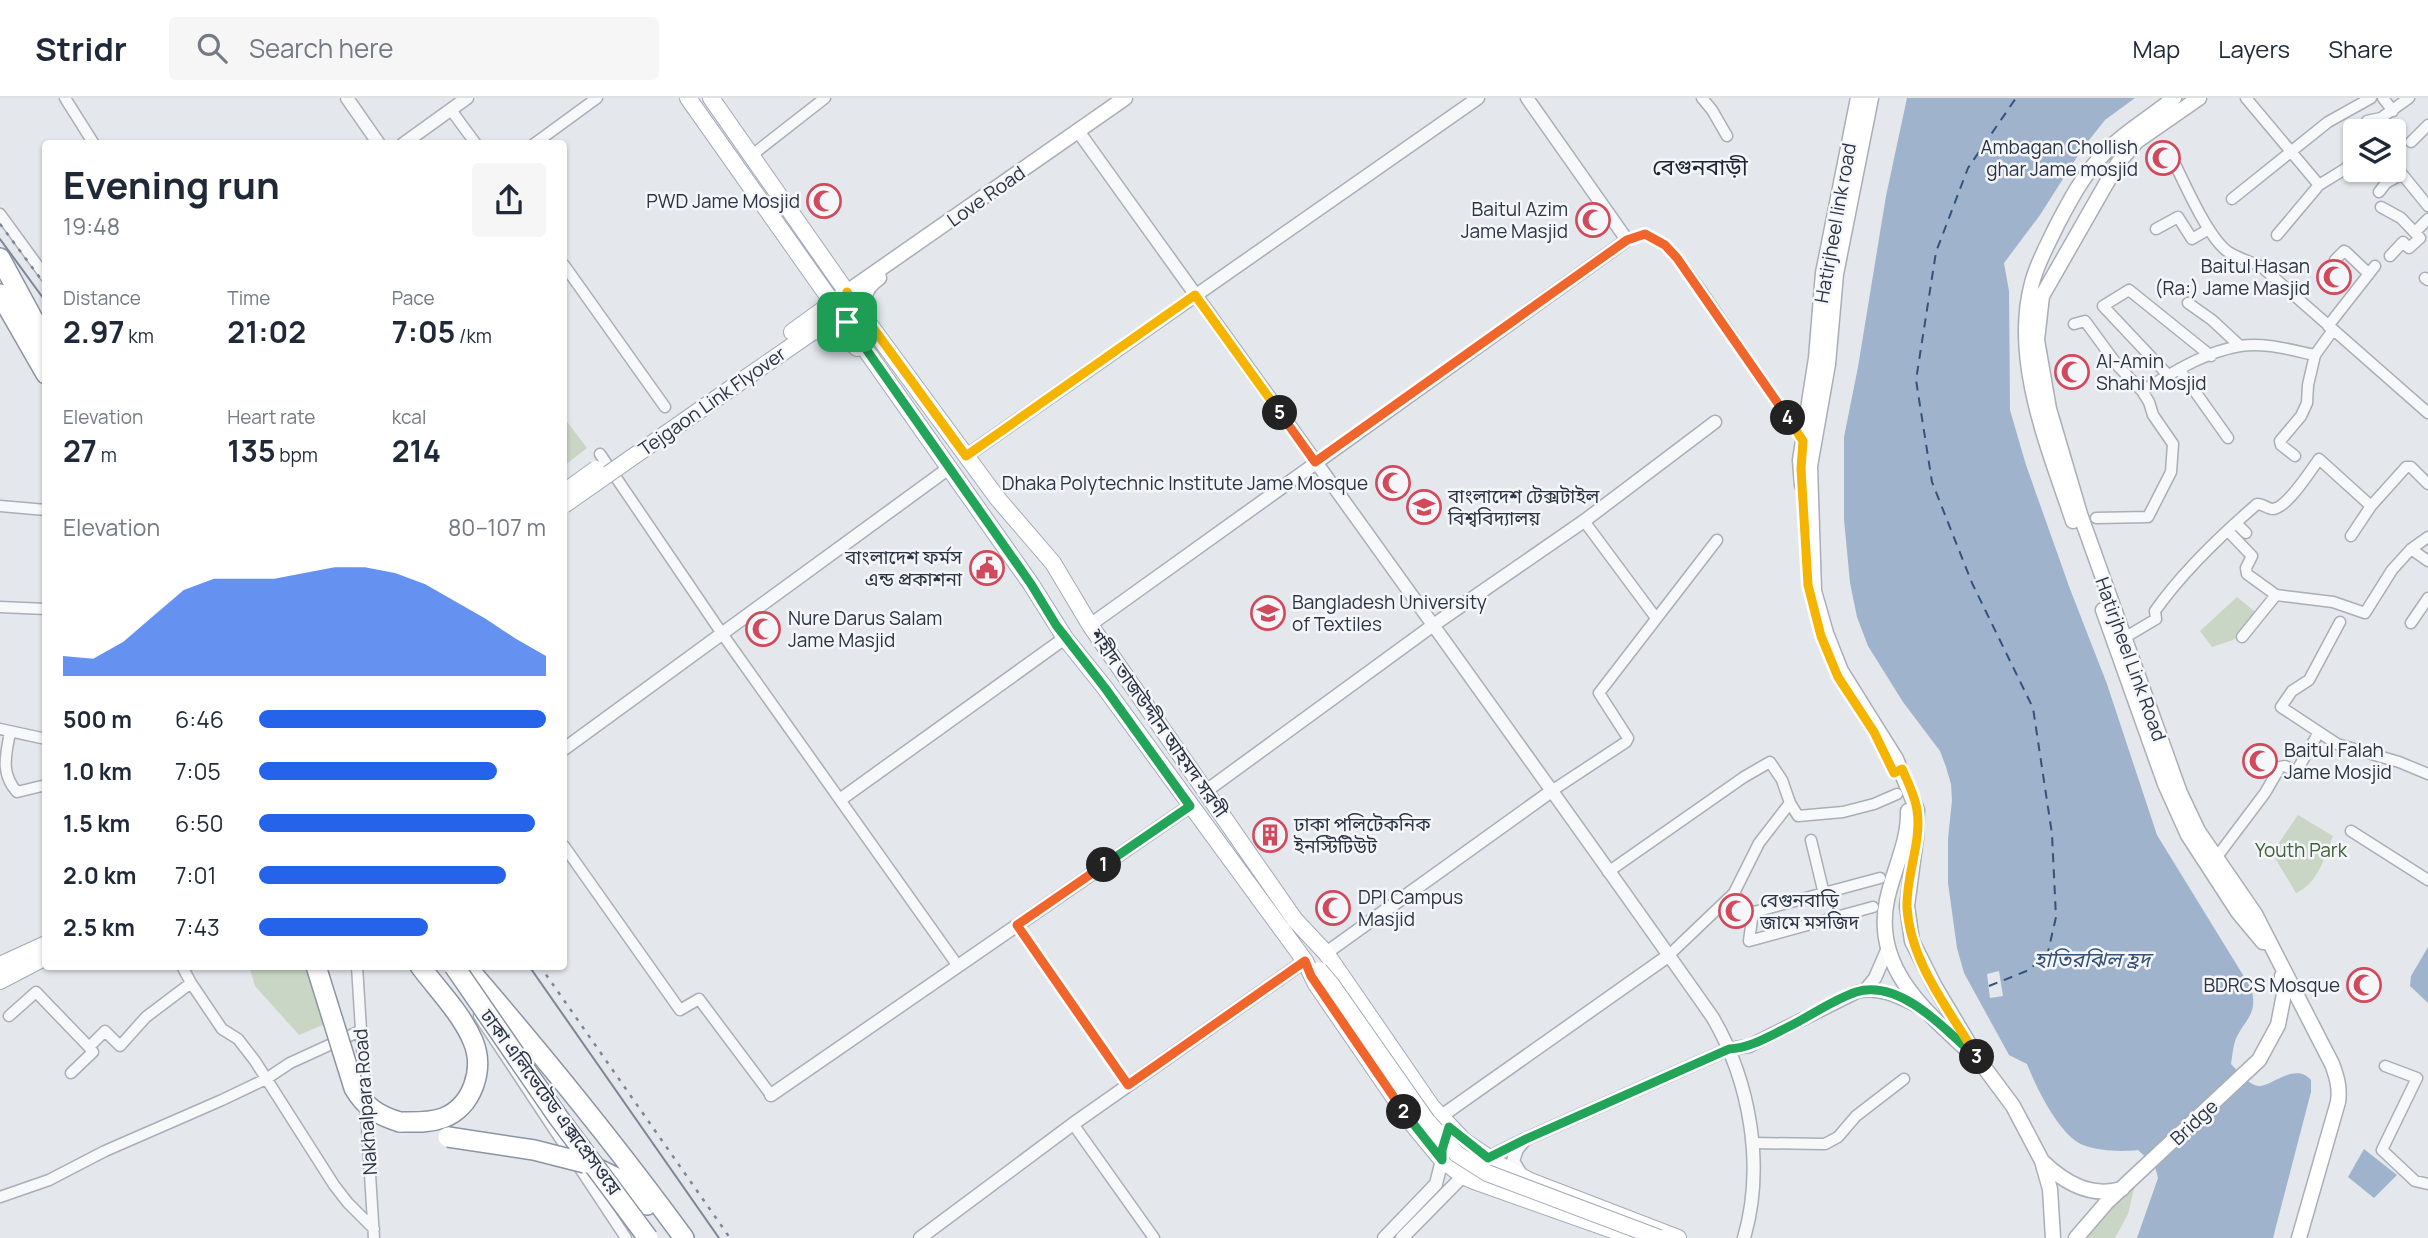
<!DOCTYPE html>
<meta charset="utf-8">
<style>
body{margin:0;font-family:Manrope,"Noto Sans Bengali",sans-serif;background:#f6f6f7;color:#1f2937;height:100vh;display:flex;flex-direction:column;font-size:26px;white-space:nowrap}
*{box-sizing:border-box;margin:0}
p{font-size:23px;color:#747a83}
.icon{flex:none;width:38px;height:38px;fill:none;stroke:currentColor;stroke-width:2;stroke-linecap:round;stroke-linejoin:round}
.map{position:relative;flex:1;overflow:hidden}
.sheet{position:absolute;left:42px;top:42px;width:525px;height:830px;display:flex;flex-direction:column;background:#fff;border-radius:7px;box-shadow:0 2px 5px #0004}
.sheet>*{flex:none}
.buttons{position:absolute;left:2343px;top:21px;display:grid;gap:14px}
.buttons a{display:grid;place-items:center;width:63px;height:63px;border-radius:7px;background:#fff;box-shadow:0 2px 5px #0004;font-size:35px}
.pin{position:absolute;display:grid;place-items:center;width:60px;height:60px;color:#fff;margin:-30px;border-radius:14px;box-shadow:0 4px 10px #0006}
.km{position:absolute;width:35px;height:35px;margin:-18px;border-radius:50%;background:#222;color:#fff;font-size:19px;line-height:35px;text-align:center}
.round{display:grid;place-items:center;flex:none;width:74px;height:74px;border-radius:7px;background:#f6f6f7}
.headline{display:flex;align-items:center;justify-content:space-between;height:119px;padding:0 21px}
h1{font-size:38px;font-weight:700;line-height:52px}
.stats{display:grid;grid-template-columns:repeat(3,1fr);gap:10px;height:119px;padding:7px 21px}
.stats div{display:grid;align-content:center}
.stats b{font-size:30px;font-weight:700}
.stats small{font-size:19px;font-weight:400}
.stats p{font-size:19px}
.chart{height:196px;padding:14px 21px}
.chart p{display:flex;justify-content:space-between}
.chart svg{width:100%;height:126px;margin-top:7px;fill:#2563eb;opacity:.7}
ul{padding:0 21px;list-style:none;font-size:23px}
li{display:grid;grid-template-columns:112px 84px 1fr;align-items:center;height:52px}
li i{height:18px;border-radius:9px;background:#2563eb}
header{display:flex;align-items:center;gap:42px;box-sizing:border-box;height:98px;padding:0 35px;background:#fff;border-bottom:2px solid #e0e1e3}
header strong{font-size:33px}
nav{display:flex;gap:38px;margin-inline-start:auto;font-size:24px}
.search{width:490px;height:63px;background:#f6f6f7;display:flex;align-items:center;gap:18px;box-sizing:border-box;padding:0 24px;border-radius:7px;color:#747a83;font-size:26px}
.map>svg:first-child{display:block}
.green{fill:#c9d6c5}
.water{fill:#9fb4cc}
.pier{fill:#e4e7ec}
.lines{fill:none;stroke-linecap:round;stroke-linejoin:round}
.ferry{stroke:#34527a;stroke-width:2;stroke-dasharray:9 7;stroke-linecap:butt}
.minor-casing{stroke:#a9aeb7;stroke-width:13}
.tertiary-casing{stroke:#a9aeb7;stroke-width:15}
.secondary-casing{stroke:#a9aeb7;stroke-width:17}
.primary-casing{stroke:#a3abb8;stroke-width:18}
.motorway-casing{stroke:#8b94a3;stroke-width:22}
.minor{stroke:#f7f8fa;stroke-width:10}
.tertiary{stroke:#f7f8fa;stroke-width:12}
.secondary{stroke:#fff;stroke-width:14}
.primary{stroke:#fff;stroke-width:16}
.motorway{stroke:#fff;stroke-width:19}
.tram{stroke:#7d8696;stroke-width:2}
.rail{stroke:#7d8696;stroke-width:2.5;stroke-dasharray:3.5 7;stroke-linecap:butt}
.primary-bridge-casing{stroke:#a3abb8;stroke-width:18;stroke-linecap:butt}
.motorway-bridge-casing{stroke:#8b94a3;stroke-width:22;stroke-linecap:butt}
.primary-bridge{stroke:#fff;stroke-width:16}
.motorway-bridge{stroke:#fff;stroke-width:19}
.split-1-casing{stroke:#fff;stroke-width:14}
.split-2-casing{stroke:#fff;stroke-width:14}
.split-3-casing{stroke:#fff;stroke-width:14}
.split-4-casing{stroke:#fff;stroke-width:14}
.split-5-casing{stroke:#fff;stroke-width:14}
.split-6-casing{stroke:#fff;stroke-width:14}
.split-1{stroke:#22a559;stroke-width:9}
.split-2{stroke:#f0652b;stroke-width:9}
.split-3{stroke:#22a559;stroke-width:9}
.split-4{stroke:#f5b400;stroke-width:9}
.split-5{stroke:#f0652b;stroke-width:9}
.split-6{stroke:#f5b400;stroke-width:9}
.labels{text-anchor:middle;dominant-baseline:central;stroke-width:5;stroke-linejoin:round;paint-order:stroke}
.poi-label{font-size:19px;fill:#2b3445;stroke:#f4f6f9;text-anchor:start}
.street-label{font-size:19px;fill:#2b3445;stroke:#f4f6f9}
.park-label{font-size:19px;fill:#3f6138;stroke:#f4f6f9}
.water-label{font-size:21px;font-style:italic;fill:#34527a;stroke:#f4f6f9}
.quarter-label{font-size:23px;fill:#1d2536;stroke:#f4f6f9}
</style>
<header>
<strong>Stridr</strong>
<div class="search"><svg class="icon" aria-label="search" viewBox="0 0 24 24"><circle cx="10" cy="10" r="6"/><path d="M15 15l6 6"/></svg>Search here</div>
<nav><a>Map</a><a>Layers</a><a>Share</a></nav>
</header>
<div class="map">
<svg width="2428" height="1140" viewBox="0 0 2428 1140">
<rect width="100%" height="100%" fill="#e4e7ec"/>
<path class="green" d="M565,321L587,350L564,368V322Z
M2237,499L2259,517L2233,542L2212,549L2200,533Z
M2298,717L2333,738C2325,758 2318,786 2296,795L2272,755Z
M249,868H308L325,926L299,937L255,888Z
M2135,1087L2128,1116L2115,1140H2084L2102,1119Z"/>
<path class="water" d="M1907,0H2135L2105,22L2082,51L2040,117L2004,165L2009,193L2010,312L2026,367L2070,491L2107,586L2157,737L2251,890C2259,917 2244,921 2235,943C2233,950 2232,959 2231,966C2239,974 2247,986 2258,988C2270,990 2295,963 2311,982V994L2273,1140H2137L2158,1080L2155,1068L2138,1052C2121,1054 2099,1053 2083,1047C2059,1037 2036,989 2027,966L2009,957L1964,875L1957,850L1948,785V741L1952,702L1951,686L1946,669L1940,653L1903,604L1868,548L1857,519L1850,485L1844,421V339L1858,269L1886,98Z
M2428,849V905L2410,888L2411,878Z
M2364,1051L2397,1077L2374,1100L2348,1079Z"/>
<path class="pier" d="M1999,873L2003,898L1990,900L1987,876Z"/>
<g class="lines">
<path class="ferry" d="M1989,888L2029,872L2048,854L2056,819L2052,736L2033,610L1972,485L1932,384L1916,282L1936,154L1968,70L2016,0"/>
<g class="minor-casing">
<path id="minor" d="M65,0L94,46
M1702,0L1712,12L1727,38
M2246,0L2319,87
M2383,0L2393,13
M451,12L476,46
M2369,33L2367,23L2381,20L2409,0
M2411,44L2428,27
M534,46L597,0
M752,57L825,0
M2172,60C2184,84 2207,138 2227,153C2238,161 2250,163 2262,169L2428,315
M2379,94L2386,85L2402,76L2428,108
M2232,101L2328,24L2371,0
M2381,109L2401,120L2420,140L2409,150L2403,144L2390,158
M0,116L46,179
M2156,131L2178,119L2192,141L2209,131
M2416,133L2428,121
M2277,137L2319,87L2345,71L2356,61
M1627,142L1645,136L1665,147L1677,160L1700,191L1803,343
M2335,162L2344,153L2346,154L2369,176
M564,167L665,309
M2425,180L2428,182
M2188,205L2212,222L2240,248
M2074,226L2085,223L2118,268L2142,293L2149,304L2153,317L2173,346L2171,374L2148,419L2096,420
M2328,228L2375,168
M2179,271L2228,340
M2167,276L2103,208L2129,192L2211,258
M2142,293C2172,275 2204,254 2240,248C2264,244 2291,252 2315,257
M600,356L723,537L958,868
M2295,358L2281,347L2280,343L2301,318L2307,305L2308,287L2315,257L2333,232
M0,408L46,412
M1584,423L1656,520
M2236,425L2246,435
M2228,433L2252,458L2246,470L2247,476L2276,497L2333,504L2365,515L2392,472L2411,451L2428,439
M2351,438L2371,408
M2411,451L2428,463
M0,509L46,511
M2340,524L2309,582L2292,593L2281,609L2337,646L2399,664L2428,676
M2411,525L2428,500
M2242,539L2276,497
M2124,540L2156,521L2155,513C2183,473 2220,438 2257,406C2263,406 2268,411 2273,411C2287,410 2311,372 2319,361L2371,408L2406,369H2411L2428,386
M0,631L46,641
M10,634C6,657 0,675 17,694L46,687
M1553,692L1626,644L1628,640L1599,595L1717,442
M1790,705L1798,718L1843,714L1874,706L1897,696
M2351,733L2428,782
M1811,742L1824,796
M564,748L680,912L699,901L771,997
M2216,760L2265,695L2280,669L2285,668L2296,674L2319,634
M1608,774L1744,679L1770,664L1782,682L1790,705L1759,745L1734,795L1668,858
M1734,795L1748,813L1754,814L1880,780
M1753,814L1749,843L1873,809
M1017,827L1128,987
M182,868L191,885L222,931L238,941L255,963L334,1087L348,1105L374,1131
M357,868L374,1140
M9,918L36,894L89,949
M479,918L626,1140
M2385,968L2417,980L2382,1052L2415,1083L2428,1086
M71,975L93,954L89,949L105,933L120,948L146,919L191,885
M1073,1026L1154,1140
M1752,1045L1825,1046L1838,1039L1856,1018L1904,981
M0,1099L49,1082L105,1053L222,1002L266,981L290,965L360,933"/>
</g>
<g class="tertiary-casing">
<path id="tertiary" d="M347,0L379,46
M1078,33C1290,329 1504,623 1713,920C1750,984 1765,1068 1744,1140
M403,46L467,0
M966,358L1478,0
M1090,527L1627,142L1527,0
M564,651L949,370
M1206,693L1432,528L1584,423L1715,324
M841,701L1065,540
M1326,855L1553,692
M1866,891L1875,880L1888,850
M771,997L1190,708
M1440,1019L1668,858
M1488,1060L1526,1041L1729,951L1749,948L1857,894C1880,888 1901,900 1921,910
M1522,1078L1513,1063L1517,1051L1524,1043
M920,1140L1073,1026L1305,863
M1384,1140L1436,1086L1442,1062
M1402,1140L1463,1078"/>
</g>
<g class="secondary-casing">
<path id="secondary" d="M1871,0L1836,176L1828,266L1810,368L1814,493L1826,535L1841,573L1896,661L1917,712L1916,740L1907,808L1912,843L1934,887L1978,961L2013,1008L2042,1063L2050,1091L2053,1140
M2199,0L2137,43L2118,65L2042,198L2037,242L2049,311L2080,416L2180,695L2198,733L2255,816L2332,966C2337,979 2340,990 2338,1004L2299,1140
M847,194L1125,0
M867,223C863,204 861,192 879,180
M1802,387L1800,362L1816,260L1823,175L1858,0
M2073,423C2049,351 2011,262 2032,185C2037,165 2048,146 2057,127C2069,104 2082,79 2100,60C2121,36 2150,20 2174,0
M2103,512L2165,686L2188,737L2238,814L2263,844
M1908,713C1909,744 1893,772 1887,802C1873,868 1923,911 1966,951
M2043,1064C2065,1085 2091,1100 2122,1091
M2076,1140L2107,1104L2259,962L2278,927L2284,896L2282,878"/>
</g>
<g class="primary-casing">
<path id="primary" d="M688,0L1031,486L1065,540L1105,590L1305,863L1316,886L1413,1027L1442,1062L1463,1078L1487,1061
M711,0L867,223L998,401L1053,465L1090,527L1295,822L1326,855L1432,1009L1464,1043L1498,1066L1530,1083L1678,1140
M792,234L839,200
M812,234C829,230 846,238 857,250
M750,277L831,221L843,207
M0,867L46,846
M0,883L46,859
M1468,1072L1463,1078L1474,1083L1635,1140"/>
</g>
<g class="motorway-casing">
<path id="motorway" d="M0,160L46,245
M0,196L46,276
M466,868C542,956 615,1046 684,1140
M400,1024C414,1024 429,1025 443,1020C472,1009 485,972 473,943C461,915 438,892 420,868
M592,1068L619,1081L647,1107"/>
</g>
<use href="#minor" class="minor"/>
<use href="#tertiary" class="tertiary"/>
<use href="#secondary" class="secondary"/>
<use href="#primary" class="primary"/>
<use href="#motorway" class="motorway"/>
<path class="tram" d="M0,141L46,204
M529,868L719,1140"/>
<path class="rail" d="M0,126L46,188
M540,868L730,1140"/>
<g class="primary-bridge-casing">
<path id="primary-bridge" d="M564,394L596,371
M564,407L750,277
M1319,872L1331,886L1427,1023L1457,1056L1487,1075L1659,1140"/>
</g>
<g class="motorway-bridge-casing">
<path id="motorway-bridge" d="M316,868L354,990C365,1009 379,1018 400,1024
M454,868L558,1019L648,1140
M448,1039L534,1052L585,1065"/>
</g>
<use href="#primary-bridge" class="primary-bridge"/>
<use href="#motorway-bridge" class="motorway-bridge"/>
</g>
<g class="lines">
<g class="split-1-casing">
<path id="split-1" d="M847,224L1031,486L1056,527L1105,590L1190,708L1104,767"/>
</g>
<g class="split-2-casing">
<path id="split-2" d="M1104,767L1017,827L1128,987L1305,863L1311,878L1404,1014"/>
</g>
<g class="split-3-casing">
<path id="split-3" d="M1404,1014L1442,1062V1052L1449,1029L1488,1060L1526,1041L1729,951C1749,950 1766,940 1784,931C1808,920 1830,903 1856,894C1901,880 1948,934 1978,961L1977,959"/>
</g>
<g class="split-4-casing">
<path id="split-4" d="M1788,320L1803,343L1801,371L1808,487L1821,538L1838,579L1874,634L1894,675L1902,671C1908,684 1915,698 1917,712C1922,744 1906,776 1907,809C1910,865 1950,912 1977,959"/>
</g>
<g class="split-5-casing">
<path id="split-5" d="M1280,315L1315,364L1627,142L1645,136L1665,147L1677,160L1788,320"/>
</g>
<g class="split-6-casing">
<path id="split-6" d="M847,224L839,214L847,194L966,358L1195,197L1280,315"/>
</g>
<use href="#split-1" class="split-1"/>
<use href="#split-2" class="split-2"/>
<use href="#split-3" class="split-3"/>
<use href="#split-4" class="split-4"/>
<use href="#split-5" class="split-5"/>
<use href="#split-6" class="split-6"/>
</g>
<defs>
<g id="mosque-ring" transform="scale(1.75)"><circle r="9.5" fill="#f4f6f9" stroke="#d1495b" stroke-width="1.5"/><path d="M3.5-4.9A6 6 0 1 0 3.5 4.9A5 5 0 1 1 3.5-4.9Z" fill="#d1495b"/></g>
<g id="university-ring" transform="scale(1.75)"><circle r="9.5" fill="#f4f6f9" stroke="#d1495b" stroke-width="1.5"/><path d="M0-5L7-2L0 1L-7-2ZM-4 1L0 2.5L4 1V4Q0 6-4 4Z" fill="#d1495b"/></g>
<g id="civic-ring" transform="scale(1.75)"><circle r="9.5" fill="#f4f6f9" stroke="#d1495b" stroke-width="1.5"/><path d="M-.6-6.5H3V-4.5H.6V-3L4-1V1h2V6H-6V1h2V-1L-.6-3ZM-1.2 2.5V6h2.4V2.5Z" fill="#d1495b"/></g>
<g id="building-ring" transform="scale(1.75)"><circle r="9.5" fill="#f4f6f9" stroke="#d1495b" stroke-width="1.5"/><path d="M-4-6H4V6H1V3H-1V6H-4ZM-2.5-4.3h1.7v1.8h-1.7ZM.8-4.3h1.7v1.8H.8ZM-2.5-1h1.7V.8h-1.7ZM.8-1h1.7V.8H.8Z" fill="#d1495b"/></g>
</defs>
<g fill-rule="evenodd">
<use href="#mosque-ring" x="2163" y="60"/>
<use href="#mosque-ring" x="824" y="103"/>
<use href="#mosque-ring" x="1593" y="122"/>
<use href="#mosque-ring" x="2334" y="179"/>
<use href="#mosque-ring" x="2072" y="274"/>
<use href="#mosque-ring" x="1393" y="385"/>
<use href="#university-ring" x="1424" y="409"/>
<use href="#civic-ring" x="987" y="470"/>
<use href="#university-ring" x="1268" y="515"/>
<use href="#mosque-ring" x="763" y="531"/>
<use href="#mosque-ring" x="2260" y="663"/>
<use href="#building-ring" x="1270" y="737"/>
<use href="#mosque-ring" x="1333" y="810"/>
<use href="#mosque-ring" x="1736" y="813"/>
<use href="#mosque-ring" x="2364" y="887"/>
</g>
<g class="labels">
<g class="poi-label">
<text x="2138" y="49" text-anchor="end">Ambagan Chollish<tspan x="2138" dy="22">ghar Jame mosjid</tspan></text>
<text x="800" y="103" text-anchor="end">PWD Jame Mosjid</text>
<text x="1568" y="111" text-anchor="end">Baitul Azim<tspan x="1568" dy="22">Jame Masjid</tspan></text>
<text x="2310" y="168" text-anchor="end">Baitul Hasan<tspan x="2310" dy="22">(Ra:) Jame Masjid</tspan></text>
<text x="2096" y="263">Al-Amin<tspan x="2096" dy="22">Shahi Mosjid</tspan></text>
<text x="1368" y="385" text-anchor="end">Dhaka Polytechnic Institute Jame Mosque</text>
<text x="1448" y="398">বাংলাদেশ টেক্সটাইল<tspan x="1448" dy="22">বিশ্ববিদ্যালয়</tspan></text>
<text x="962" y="459" text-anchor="end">বাংলাদেশ ফর্মস<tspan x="962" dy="22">এন্ড প্রকাশনা</tspan></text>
<text x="1292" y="504">Bangladesh University<tspan x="1292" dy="22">of Textiles</tspan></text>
<text x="788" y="520">Nure Darus Salam<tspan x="788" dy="22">Jame Masjid</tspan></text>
<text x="2284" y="652">Baitul Falah<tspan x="2284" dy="22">Jame Mosjid</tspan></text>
<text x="1294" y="726">ঢাকা পলিটেকনিক<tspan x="1294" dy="22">ইনস্টিটিউট</tspan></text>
<text x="1358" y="799">DPI Campus<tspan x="1358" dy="22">Masjid</tspan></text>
<text x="1760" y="802">বেগুনবাড়ি<tspan x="1760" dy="22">জামে মসজিদ</tspan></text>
<text x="2340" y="887" text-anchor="end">BDRCS Mosque</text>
</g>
<g class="street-label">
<text transform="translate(986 98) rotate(-35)">Love Road</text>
<text transform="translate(1835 125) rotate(-80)">Hatirjheel link road</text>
<text transform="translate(712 303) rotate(-35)">Tejgaon Link Flyover</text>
<text transform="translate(2131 561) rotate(70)">Hatirjheel Link Road</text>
<text transform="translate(1159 625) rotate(55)">শহীদ তাজউদ্দীন আহমদ সরণী</text>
<text transform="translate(365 1004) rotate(-94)">Nakhalpara Road</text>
<text transform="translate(551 1004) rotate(54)">ঢাকা এলিভেটেড এক্সপ্রেসওয়ে</text>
<text transform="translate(2194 1024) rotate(-43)">Bridge</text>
</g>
<g class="park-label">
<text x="2301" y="752">Youth Park</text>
</g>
<g class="water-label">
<text x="2092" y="861">হাতিরঝিল হ্রদ</text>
</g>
<g class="quarter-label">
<text x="1700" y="68">বেগুনবাড়ী</text>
</g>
</g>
</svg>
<div class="buttons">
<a><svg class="icon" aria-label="layers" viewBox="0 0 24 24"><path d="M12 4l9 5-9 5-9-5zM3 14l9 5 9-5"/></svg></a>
</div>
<div class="pin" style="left:847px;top:224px;background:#1e9e55"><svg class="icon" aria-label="arrive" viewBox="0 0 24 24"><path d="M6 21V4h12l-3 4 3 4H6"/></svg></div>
<b class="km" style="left:1104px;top:767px">1</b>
<b class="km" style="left:1404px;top:1014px">2</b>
<b class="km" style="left:1977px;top:959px">3</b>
<b class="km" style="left:1788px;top:320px">4</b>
<b class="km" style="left:1280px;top:315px">5</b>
<section class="sheet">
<div class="headline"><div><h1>Evening run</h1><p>19:48</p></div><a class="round"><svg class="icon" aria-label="share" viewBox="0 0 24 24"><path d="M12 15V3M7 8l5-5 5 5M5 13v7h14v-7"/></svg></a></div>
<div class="stats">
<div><p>Distance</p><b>2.97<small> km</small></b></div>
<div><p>Time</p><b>21:02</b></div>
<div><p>Pace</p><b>7:05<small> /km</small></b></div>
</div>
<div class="stats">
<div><p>Elevation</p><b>27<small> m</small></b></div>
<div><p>Heart rate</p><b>135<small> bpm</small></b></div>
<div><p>kcal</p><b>214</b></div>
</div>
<div class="chart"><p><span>Elevation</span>80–107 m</p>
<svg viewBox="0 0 160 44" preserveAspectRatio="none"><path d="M0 44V37L10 38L20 32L30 23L40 14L50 10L60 10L70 10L80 8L90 6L100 6L110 8L120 12L130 18L140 24L150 31L160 37V44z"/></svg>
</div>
<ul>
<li><b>500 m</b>6:46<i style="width:100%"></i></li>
<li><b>1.0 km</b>7:05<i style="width:83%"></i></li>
<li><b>1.5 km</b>6:50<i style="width:96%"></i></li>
<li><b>2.0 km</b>7:01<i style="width:86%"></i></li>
<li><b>2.5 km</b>7:43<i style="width:59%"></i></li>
</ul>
</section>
</div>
